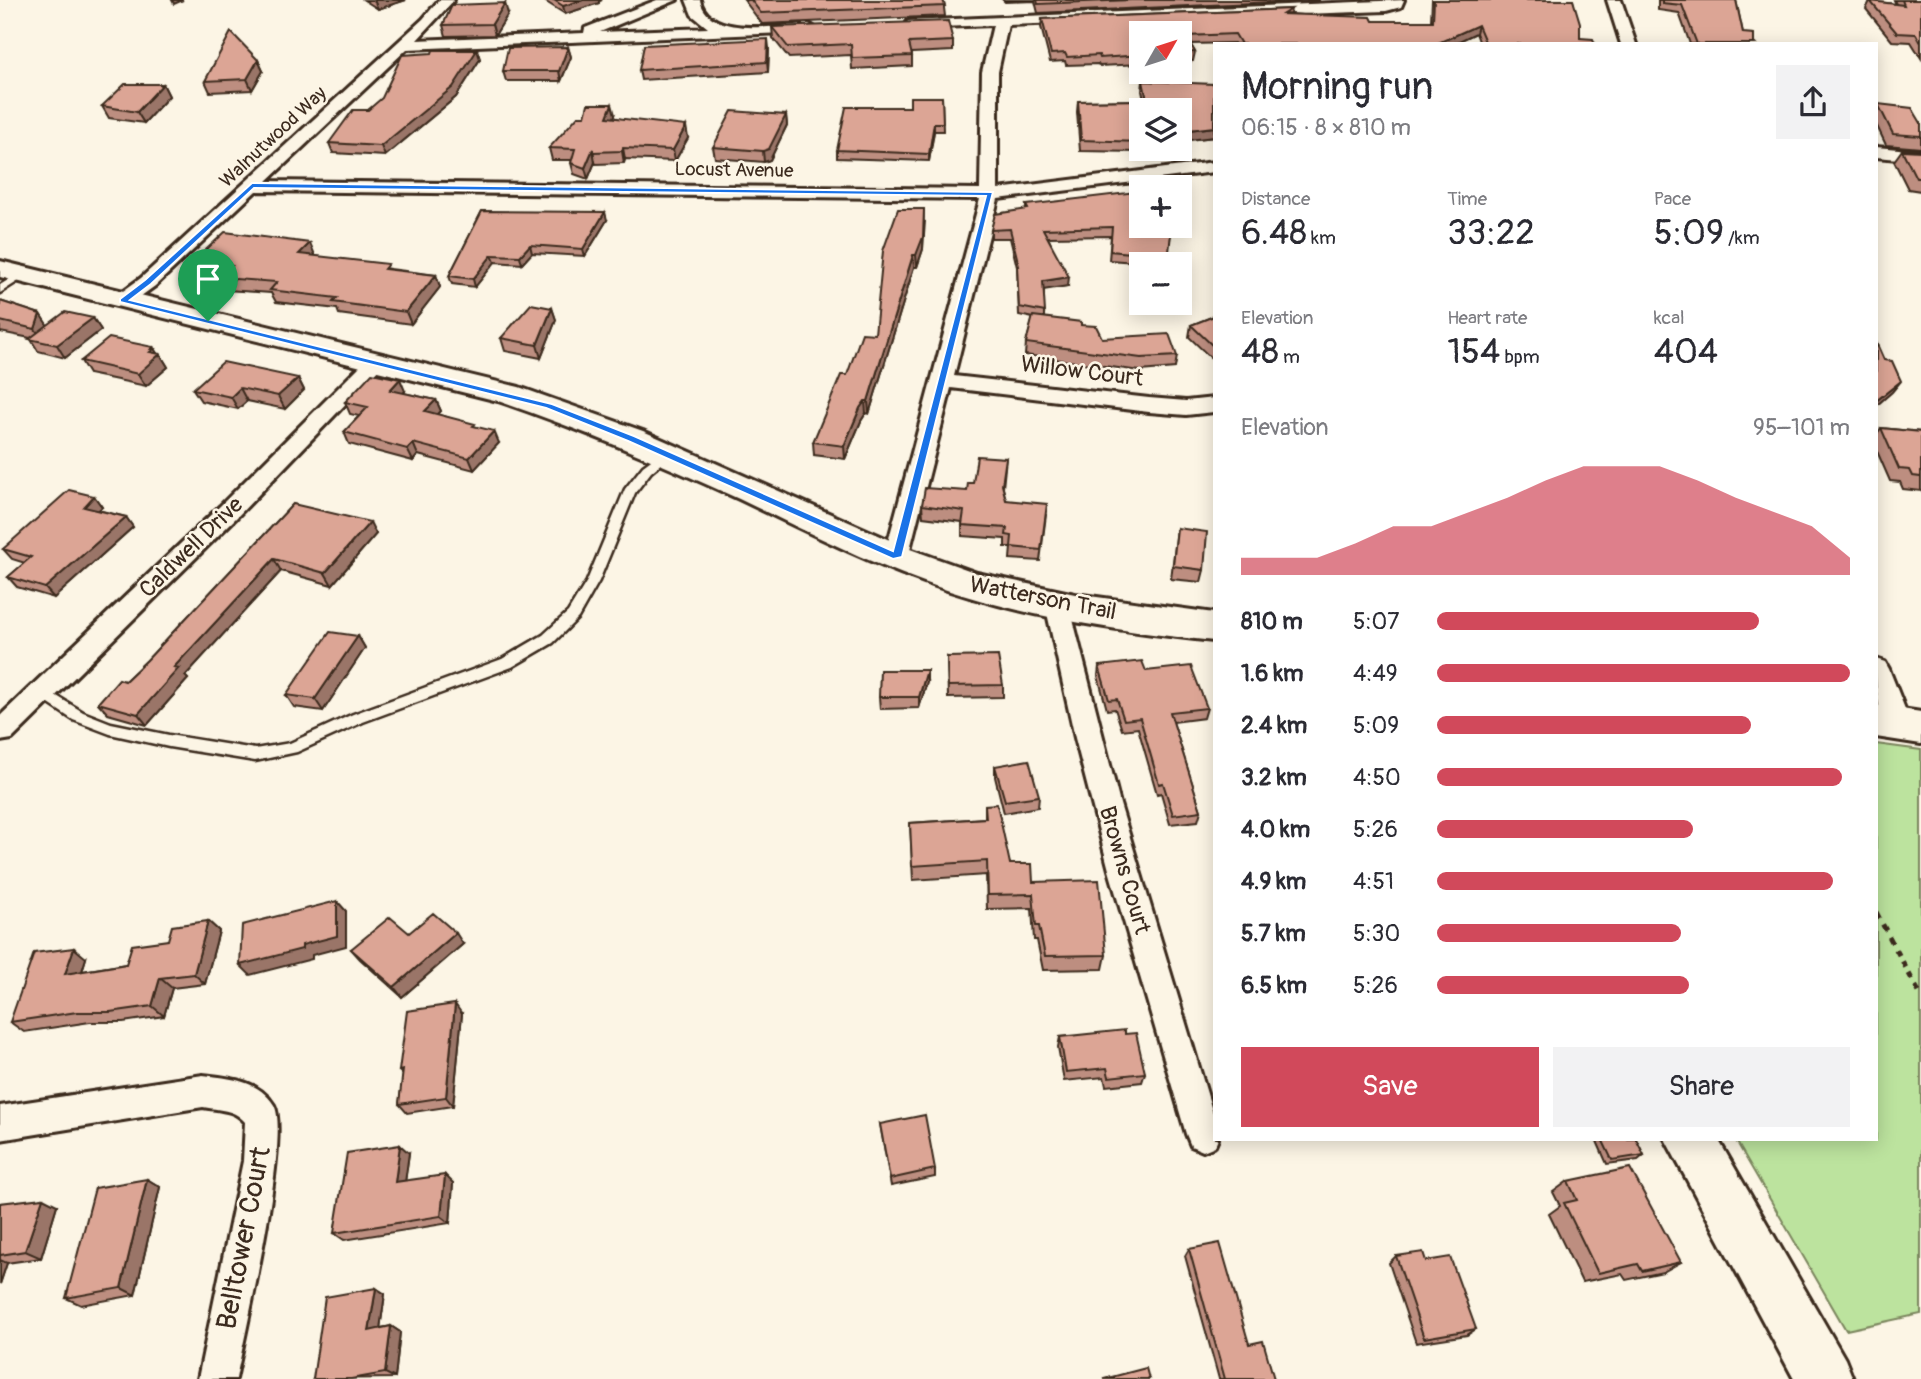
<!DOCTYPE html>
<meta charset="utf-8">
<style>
body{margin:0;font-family:Pangolin,sans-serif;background:#f2f2f3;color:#2b2b33;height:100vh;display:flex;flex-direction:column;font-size:26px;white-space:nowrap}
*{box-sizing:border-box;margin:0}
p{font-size:23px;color:#7c7c81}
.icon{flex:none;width:38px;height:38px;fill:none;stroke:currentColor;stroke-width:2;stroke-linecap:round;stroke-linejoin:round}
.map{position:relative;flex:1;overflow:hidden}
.details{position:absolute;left:1213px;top:42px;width:665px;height:1099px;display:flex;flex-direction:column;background:#fff;border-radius:0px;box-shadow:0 4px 18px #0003}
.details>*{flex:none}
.needle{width:46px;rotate:51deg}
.tools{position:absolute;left:1129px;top:21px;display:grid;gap:14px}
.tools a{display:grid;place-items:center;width:63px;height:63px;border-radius:0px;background:#fff;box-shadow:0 4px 18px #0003;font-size:35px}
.pin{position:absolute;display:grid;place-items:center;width:60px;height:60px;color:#fff;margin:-72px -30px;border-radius:50% 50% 50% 0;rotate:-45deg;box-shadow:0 0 7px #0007}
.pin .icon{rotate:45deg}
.round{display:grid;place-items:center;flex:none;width:74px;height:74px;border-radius:0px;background:#f2f2f3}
.headline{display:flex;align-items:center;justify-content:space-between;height:119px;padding:0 28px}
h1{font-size:38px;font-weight:600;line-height:52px}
.stats{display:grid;grid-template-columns:repeat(3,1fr);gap:10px;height:119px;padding:7px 28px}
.stats div{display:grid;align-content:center}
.stats b{font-size:35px;font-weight:600}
.stats small{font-size:19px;font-weight:400}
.stats p{font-size:19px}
.chart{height:196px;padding:14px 28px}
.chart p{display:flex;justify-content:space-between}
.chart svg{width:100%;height:126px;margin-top:7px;fill:#d1495b;opacity:.7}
.action{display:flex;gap:14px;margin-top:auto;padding:14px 28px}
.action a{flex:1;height:80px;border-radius:0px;background:#d1495b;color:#fff;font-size:28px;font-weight:600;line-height:80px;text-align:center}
.action a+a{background:#f2f2f3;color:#2b2b33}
ul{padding:0 28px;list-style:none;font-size:23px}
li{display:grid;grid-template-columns:112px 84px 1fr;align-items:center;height:52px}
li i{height:18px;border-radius:9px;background:#d1495b}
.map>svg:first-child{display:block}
.green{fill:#bce39e;stroke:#7c865e;stroke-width:2}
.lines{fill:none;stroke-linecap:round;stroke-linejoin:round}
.service-casing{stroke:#3b2a1e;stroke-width:5}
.minor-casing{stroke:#3b2a1e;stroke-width:6}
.secondary-casing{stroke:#3b2a1e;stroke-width:6}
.path{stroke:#3b2a1e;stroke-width:5;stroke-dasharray:7 7;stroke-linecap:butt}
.service{fill:#fcf5e5;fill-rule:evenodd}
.minor{fill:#fcf5e5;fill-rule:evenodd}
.secondary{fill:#fcf5e5;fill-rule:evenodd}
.wall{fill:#bd8e80;stroke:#3b2a1e;stroke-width:2}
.shaded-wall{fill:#9a7468;stroke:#3b2a1e;stroke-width:2}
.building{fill:#dca595;stroke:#3b2a1e;stroke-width:2}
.route{fill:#1a73e8;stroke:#fff;stroke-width:2;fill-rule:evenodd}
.labels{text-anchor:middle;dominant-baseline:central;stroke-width:5;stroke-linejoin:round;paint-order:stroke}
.far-street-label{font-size:19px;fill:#3b2a1e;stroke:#fcf5e5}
.street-label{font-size:23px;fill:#3b2a1e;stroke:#fcf5e5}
.near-street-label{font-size:28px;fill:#3b2a1e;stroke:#fcf5e5}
</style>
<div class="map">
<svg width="1921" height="1379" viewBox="0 0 1921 1379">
<rect width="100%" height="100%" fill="#fcf5e5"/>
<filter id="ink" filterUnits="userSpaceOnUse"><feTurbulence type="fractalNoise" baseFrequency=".0143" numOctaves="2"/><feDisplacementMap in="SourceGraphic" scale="14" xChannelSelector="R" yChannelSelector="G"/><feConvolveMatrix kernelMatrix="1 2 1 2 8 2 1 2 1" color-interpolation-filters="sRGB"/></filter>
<g filter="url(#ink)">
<path class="green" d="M1876,744L1921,750V1314L1846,1330L1735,1139H1876Z"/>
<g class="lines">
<g class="service-casing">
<path id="service" d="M21,272L26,275L25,277L0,293V285Z
M665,450L671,454L669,457L651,472L635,493L599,581L578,618L553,643L512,667L363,722L297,752L255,761L169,747L110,734L73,720L37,696L35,692L37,688L42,687L83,712L111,723L169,735L255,749L290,743L353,714L502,659L543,635L568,612L587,581L625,489L643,466Z"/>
</g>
<g class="minor-casing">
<path id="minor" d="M439,0H454L417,40L584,33L585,28L657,0H677L600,32L708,28L692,15L686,0H700C708,39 780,25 809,24L816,28L809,32L407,49L267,181L980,189L982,72L993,25L913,28L908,27L906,24L908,21L1404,0L1401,7L1386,11L1008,25L998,72V189L1214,162V172L998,199L954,376L1149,398L1186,401L1214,398V412L1186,415L1149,412L951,388L908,557L904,563L896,565L888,563L884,557L980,199L256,191L155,286L130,304H116L113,300L116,296L141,278L423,19Z
M1607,0H1621L1636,44H1621Z
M1876,147L1921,151V161L1876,157Z
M376,355L383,357L386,361L383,365L236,518L12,739L0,741V716L220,506L369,357Z
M1057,595L1066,598L1069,604L1120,804L1214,1117V1139H1218L1215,1146L1203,1151L1191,1146L1186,1134L1109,870L1075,738L1045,604L1048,598Z
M1876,659L1885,662L1889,669L1911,724L1907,732L1898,735L1889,732C1876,707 1876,686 1876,659Z
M203,1075C229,1078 259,1080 274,1105C291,1135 245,1334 236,1379H198L243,1161L245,1122C234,1109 219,1110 203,1107L0,1140V1106Z"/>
</g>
<g class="secondary-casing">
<path id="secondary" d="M0,261L519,387L643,431L910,549L977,573L1075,594L1214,613V641C1117,631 1016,616 924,582C860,559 800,528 739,499C660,463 581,429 498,401L0,277Z
M1876,705L1921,712V744L1876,737Z
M1665,1139H1718L1845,1359L1853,1379H1794Z"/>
</g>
<path class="path" d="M1876,912L1921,996"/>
<use href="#service" class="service"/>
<use href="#minor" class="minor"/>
<use href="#secondary" class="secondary"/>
</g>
<path class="wall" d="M364,0H406L378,9Z
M543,0H602L599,1V3L565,14Z
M744,0H943L945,16L762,24Z
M1003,0H1320L1038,13L1035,1L1005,2Z
M1432,0H1573L1580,38L1595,44H1480L1476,33L1453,44H1235L1234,43L1190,44L1195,52L1193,61L1180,62V33H1141V64L1099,66L1098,64L1066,65L1065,61L1050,62L1041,27L1042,19L1291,9L1290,14L1373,21H1431Z
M1658,0H1736L1743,33L1755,44H1690L1679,13L1658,10Z
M1894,0H1921V58L1911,42L1892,41L1866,9L1870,1L1896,4Z
M508,14L495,35L446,36L443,25Z
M772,27L953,41V51L912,53V66L852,69L851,55L789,58L773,38Z
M568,47L571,57L561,81H506L503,71Z
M769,48L768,72L641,80L639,70Z
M477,50L480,59L456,97L385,156L333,153L329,143L368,110Z
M258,60L263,71L252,90L210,92L205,81Z
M1143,81L1214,137L1180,141V110L1140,145L1139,152L1080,151L1077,112L1078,101L1144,100L1142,91Z
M163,84L169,96L144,123L109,118L102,106Z
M942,97L943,131H934L929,161L837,158V150L910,107Z
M1878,104L1921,123V148L1886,145L1876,124V108Z
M615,115L614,117L688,138L675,161L625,159L624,163L596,164L595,162L588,179L574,174L571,163L572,160H552L549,148Z
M786,115L787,125L770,160L764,162L715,158L713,147Z
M1902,150L1921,151V191L1908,189L1894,161Z
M1026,205L1171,233L1167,261L1163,260V264L1109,260L1111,236L1048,237L1068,286L1044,289V318L1081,325L1102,338L1177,356L1175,368L1140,371L1025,355L1026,343L1033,318L1019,315L1017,267L1010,238H991V230L1026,209Z
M482,211L607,220L585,256L532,253L522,264L495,262L475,287L452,284L449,276Z
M925,221L923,249L917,267H914L869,414L866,413L861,421L845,459L814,455L813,442L875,334Z
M315,255V256L390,269L436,275L440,287L411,324L339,314L337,309L276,302L271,293L226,290L220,278L222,275L201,272L195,260Z
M0,301L40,314L47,325L93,318L101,330L65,358L38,351L30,338L0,332Z
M552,308L556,320L541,358L505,351L501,338Z
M1214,316V361L1189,337L1191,325Z
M153,347L157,354H160L168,367L146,386L89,374L81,361Z
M298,378L304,390L285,409L247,401L238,409L201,401L193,389Z
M405,391L404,393L436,400L441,411L438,414L476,427L499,443L474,470L418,455L413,461L349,444L344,432L359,416L350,414L345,402Z
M1881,428L1921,432V491L1903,489L1900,482L1890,481L1876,449V435Z
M1006,458L1003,488L1006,500L1046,515L1040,561L1010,559L1011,547H1005V539L962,536V522L923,517L922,505L967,491L973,483Z
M94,496L102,507L98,510L126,517L133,527L54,598L17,587L8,577L25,563L12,559L3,549Z
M293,504L376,534L332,585L281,571L185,676L188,679L147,725L108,714L98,703L125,681L147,660Z
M1177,528L1204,570L1201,582L1171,579Z
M358,636L365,648L323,711L294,707L286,695Z
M947,657L1003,685V697L948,698Z
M1099,666L1146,671L1207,708L1204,718L1173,722L1201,811L1198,821L1170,824L1161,793L1157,794L1138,728L1122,730L1115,709L1107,710L1098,676Z
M927,682L919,708L880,709L879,697Z
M995,766L1039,796L1038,807L1004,813L995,777Z
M985,805L1010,864L1033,882L1106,955L1103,969L1043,970L1037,940H1034L1032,908L987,909L986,875L913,880L910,823L985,818Z
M208,921L219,931L205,984L172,988L164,1016L123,1022H90L24,1032L10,1022L86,958L82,971L126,964L168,940Z
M409,933L463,944L402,997L360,959L351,949Z
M462,1014L453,1106L407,1113L399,1104L403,1075L399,1071Z
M1125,1034L1145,1073L1142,1082L1106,1086L1104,1077L1064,1081L1058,1047L1060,1037Z
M880,1124L935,1169V1177L891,1186Z
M1596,1139H1636L1644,1155L1638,1160L1607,1164Z
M409,1153L405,1181L453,1183L450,1223L344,1240L334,1233Z
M147,1179L160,1187L135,1295L81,1305L66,1298Z
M1568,1181L1681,1262L1663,1272L1626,1280L1622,1274L1582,1282L1549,1214L1560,1206L1553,1192Z
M0,1203L57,1205L41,1258L7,1263L0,1284Z
M1189,1249L1249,1344L1274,1379H1219L1185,1256Z
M1396,1256L1426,1261L1476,1329L1467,1335L1416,1343L1389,1263Z
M376,1288L385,1294L380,1328L391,1326L400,1332L395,1378L313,1379Z"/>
<path class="shaded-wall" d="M172,0H183L174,4Z
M374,0H406L378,9Z
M583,0H602L599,1V3L565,14L563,6Z
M505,3L508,14L495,35L492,24Z
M1478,25L1476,33L1453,44H1436Z
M768,39L769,48L768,72L767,62Z
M568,47L571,57L561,81L559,71Z
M477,50L480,59L456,97L385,156L381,146Z
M258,60L263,71L252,90L247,79Z
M163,84L169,96L144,123L137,112Z
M612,104L615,115L609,128L607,117Z
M786,115L787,125L770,160L764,162L763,151Z
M934,123V131L929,161V154Z
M686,126L688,138L675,161L673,150Z
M1214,127V137L1180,141V131Z
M623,148L625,159L624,163L622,151Z
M593,149L595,162L588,179L585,168Z
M924,209L923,249L917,267L916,255Z
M605,212L607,220L585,256L583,249Z
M310,243L315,255L305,266L299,254Z
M530,245L532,253L522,264L520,256Z
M492,255L495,262L475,287L473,279Z
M913,255L914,267L869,414L868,401Z
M436,275L440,287L411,324L406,312Z
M1069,277L1068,286L1043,290V281Z
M552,308L556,320L541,358L537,345Z
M40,314L48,326L44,341L35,329Z
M93,318L101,330L65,358L57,345Z
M153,347L159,356L160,354L168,367L146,386L138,374L150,352L151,349Z
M298,378L304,390L285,409L278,396Z
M400,379L405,391L395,402L390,390Z
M1901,381L1892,392L1876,406V401Z
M240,388L247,401L238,409L231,397Z
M436,400L441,411L430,422L425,411Z
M865,401L866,413L861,421L845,459L844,446L860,408Z
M494,431L499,443L474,470L469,458Z
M413,443L418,455L413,461L407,449Z
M94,496L102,507L91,517L84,507Z
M126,517L133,527L54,598L45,588Z
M370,522L376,534L332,585L325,573Z
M274,559L281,571L185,676L188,679L147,725L138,714L174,667Z
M358,636L365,648L323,711L315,699Z
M927,670V682L919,708V697Z
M337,901L346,911V946L312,955V959L250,975L240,965L302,945Z
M208,921L219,931L205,984L194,974Z
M456,933L463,944L402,997L394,987Z
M74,948L86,958L78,984L65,974Z
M160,978L172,988L164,1016L152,1006Z
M455,1004L462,1014L453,1106L446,1097Z
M400,1145L409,1153L404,1190L395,1182Z
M445,1175L453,1183L450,1223L441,1216Z
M147,1179L160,1187L135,1295L121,1288Z
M43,1198L57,1205L41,1258L25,1251Z
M0,1260L7,1263L0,1284Z
M376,1288L385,1294L379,1336L369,1331Z
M391,1326L400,1332L395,1378L385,1373Z"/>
<path class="building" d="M554,0H583L563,6Z
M751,0H943L945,6L761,13Z
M1037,0H1131L1038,4Z
M1434,0H1573L1580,23V38L1593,39L1595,44H1486L1478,25L1436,44H1241L1235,34L1186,36L1195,52L1180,53V33H1141V55L1100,58L1099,55L1067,57L1065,53L1051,54L1042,19L1291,9L1283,14L1371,17L1373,21H1433Z
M1662,0H1736L1743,33L1754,34V44H1755H1697L1682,5L1662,3Z
M1902,0H1921V43L1916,34L1897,33L1870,1L1904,5Z
M505,3L492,24L443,25L452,5Z
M948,21L953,41L909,43L912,56L852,58L851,44L788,47L772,27Z
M231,32L258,60L247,79L205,81Z
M768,39L767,62L639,70L644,45Z
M568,47L559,71H503L508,48Z
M433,50H477L453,87L381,146L329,143L353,110H368L382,98L402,55L432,53Z
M1143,81L1214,84V127L1180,131V110H1141V135H1140L1141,142L1081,140L1078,101L1147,100Z
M125,84H163L137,112L102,106Z
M910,97H942L943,123H934L929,154L837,150L846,107H910Z
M588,104H612L607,117L686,126L673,150L623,148L622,151L593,152V149L585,168L571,163L575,149L549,148L578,116H585Z
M1878,104L1912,108L1921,123V136L1893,134Z
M732,111L786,115L769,149L763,151L713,147Z
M1902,150L1921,151V178H1916Z
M1136,192L1141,198V226H1165L1171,233L1169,252H1165L1164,256L1110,251L1112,227L1043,229L1069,277L1043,281L1045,312L1019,307L1017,266H1019L1010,229L991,230L995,214L1028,209L1026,205Z
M898,209H924L923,237L916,255H913L868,401H865L860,408L844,446L813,442L841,375H847L862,333L875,334L883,251Z
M482,211L605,212L583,249L530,245L520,256L492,255L473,279L449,276Z
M225,232L310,243L299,254L388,264L384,269L436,275L406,312L333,302L337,298L270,290L277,282L220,278L232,266L195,260Z
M0,301L40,314L35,329L0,321Z
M531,304L552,308L537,345L501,338Z
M65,312L93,318L57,345L29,339Z
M1033,316L1081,322V325L1096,326L1102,338L1169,334L1177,356L1141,358L1026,343Z
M1214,316V347L1191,325Z
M109,338L153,347L151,349H154L150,352L160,354L138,374L81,361Z
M1876,342L1884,360L1892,361L1901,381L1876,401Z
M223,362L298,378L278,396L240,388L231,397L193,389Z
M372,373L400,379L390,390L436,400L425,411L475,424L473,426L494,431L469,458L413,443L407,449L344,432L368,407L345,402Z
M1881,428L1921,432V477L1913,476L1910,470L1899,469Z
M977,456L1006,458L1002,485L1006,500L1047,504L1041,550L1011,547L1012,536L1006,535L1007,528L962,525L964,511L922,505L925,488L967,491L968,483H973Z
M69,490L94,496L84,507L126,517L45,588L8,577L31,557L3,549Z
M293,504L370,522L325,573L274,559L174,667L179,668L138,714L98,703L119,679L125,681L147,660Z
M1177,528L1207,532L1204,570L1173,566Z
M330,632L358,636L315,699L286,695Z
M998,656L1003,685L948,686L947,657Z
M1142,661L1146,671L1191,666L1207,708L1170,712L1201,811L1173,815L1163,783L1159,784L1140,718L1124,720L1117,699L1109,700L1099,666Z
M880,670H927L919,697H879Z
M1029,760L1039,796L1005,801L995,766Z
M997,804L1010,864H1032L1033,882L1099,880L1106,955L1045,956L1039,926H1036L1033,894L988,895L987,861L912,866L910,823L986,818L985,805Z
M337,901V936L302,945V949L240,965L242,925Z
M433,913L456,933L394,987L351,949L390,917L409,933Z
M208,921L194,974L160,978L152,1006L110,1012H77L10,1022L34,953L74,948L65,974L126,964L132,945L168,940L172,926Z
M455,1004L446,1097L399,1104L403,1070L399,1071L407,1011Z
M1125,1030V1034L1136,1033L1145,1073L1109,1077L1107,1068L1066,1072L1060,1037Z
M925,1115L935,1169L890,1179L880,1124Z
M1602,1139H1636L1644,1155L1612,1160Z
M400,1145L395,1182L445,1175L441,1216L334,1233L347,1153Z
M1630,1168L1681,1262L1642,1271L1638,1264L1598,1273L1564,1203L1577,1200L1568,1181Z
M147,1179L121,1288L66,1298L95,1188Z
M43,1198L25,1251L0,1255V1203Z
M1220,1243L1249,1344L1263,1341L1274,1379H1225L1189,1249Z
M1423,1252L1426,1261L1450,1257L1476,1329L1424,1338L1396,1256Z
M376,1288L369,1331L391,1326L385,1373L351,1379H313L325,1297Z
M1146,1368L1149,1379H1104Z"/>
</g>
<path class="route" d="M252,183L993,192L902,557L893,559L628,441L546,408L120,302V299L145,280ZM254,188L986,196L893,551L634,436L552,404L130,300L151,284Z"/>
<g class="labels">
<g class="far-street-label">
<text transform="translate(273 137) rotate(-43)">Walnutwood Way</text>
<text transform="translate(734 170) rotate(1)">Locust Avenue</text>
</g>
<g class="street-label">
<text transform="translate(1082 371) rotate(7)">Willow Court</text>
<text transform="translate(191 547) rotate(-44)">Caldwell Drive</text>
<text transform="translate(1043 598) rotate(11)">Watterson Trail</text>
<text transform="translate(1125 870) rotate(74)">Browns Court</text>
</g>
<g class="near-street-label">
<text transform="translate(244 1238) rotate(-79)">Belltower Court</text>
</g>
</g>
</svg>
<div class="tools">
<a><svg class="needle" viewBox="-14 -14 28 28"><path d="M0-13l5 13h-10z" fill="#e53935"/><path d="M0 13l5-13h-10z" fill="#7c7c81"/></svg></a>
<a><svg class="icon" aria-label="layers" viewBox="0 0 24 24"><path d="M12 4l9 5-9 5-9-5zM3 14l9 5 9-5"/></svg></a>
<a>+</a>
<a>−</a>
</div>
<div class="pin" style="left:208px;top:321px;background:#1e9e55"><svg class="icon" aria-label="arrive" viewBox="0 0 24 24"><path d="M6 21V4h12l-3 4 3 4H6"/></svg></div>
<section class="details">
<div class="headline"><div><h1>Morning run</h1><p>06:15 · 8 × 810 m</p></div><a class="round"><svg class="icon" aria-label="share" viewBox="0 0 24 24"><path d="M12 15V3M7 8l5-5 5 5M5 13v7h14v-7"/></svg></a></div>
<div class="stats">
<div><p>Distance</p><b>6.48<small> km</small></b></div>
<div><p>Time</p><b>33:22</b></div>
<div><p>Pace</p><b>5:09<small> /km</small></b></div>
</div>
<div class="stats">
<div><p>Elevation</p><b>48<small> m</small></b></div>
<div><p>Heart rate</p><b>154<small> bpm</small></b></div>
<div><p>kcal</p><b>404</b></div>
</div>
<div class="chart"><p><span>Elevation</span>95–101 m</p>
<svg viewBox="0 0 160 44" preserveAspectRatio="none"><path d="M0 44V38L10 38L20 38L30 33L40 27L50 27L60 22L70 17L80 11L90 6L100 6L110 6L120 11L130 17L140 22L150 27L160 38V44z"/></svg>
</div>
<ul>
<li><b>810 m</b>5:07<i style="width:78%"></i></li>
<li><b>1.6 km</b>4:49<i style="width:100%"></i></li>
<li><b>2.4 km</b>5:09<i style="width:76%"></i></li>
<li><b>3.2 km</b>4:50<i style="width:98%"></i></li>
<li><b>4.0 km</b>5:26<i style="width:62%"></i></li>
<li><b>4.9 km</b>4:51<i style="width:96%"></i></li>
<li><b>5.7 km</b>5:30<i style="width:59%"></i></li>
<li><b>6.5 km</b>5:26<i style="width:61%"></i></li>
</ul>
<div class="action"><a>Save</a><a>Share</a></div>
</section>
</div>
